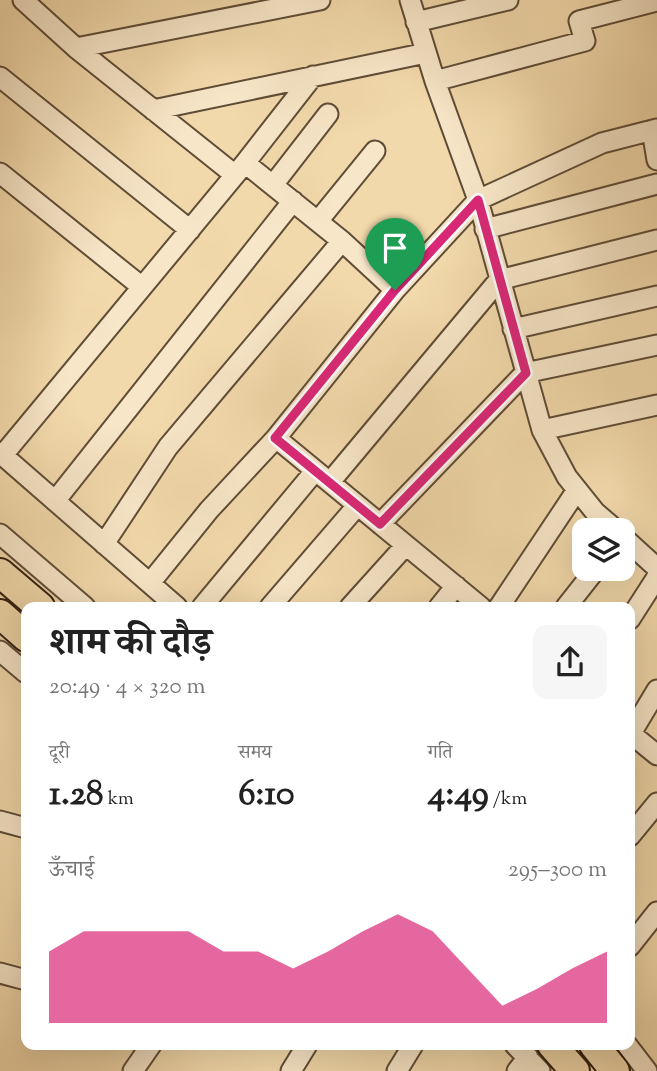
<!DOCTYPE html>
<html lang="hi">
<meta charset="utf-8">
<style>
body{margin:0;font-family:"Sorts Mill Goudy","Noto Serif Devanagari",serif;background:#f6f6f6;color:#222;height:100vh;display:flex;flex-direction:column;font-size:26px;white-space:nowrap}
*{box-sizing:border-box;margin:0}
p{font-size:23px;color:#767676}
.icon{flex:none;width:38px;height:38px;fill:none;stroke:currentColor;stroke-width:2;stroke-linecap:round;stroke-linejoin:round}
.map{position:relative;flex:1;overflow:hidden}
.panel{position:absolute;left:21px;top:602px;width:614px;height:448px;display:flex;flex-direction:column;background:#fff;border-radius:14px;box-shadow:0 7px 28px #0002}
.panel>*{flex:none}
.fabs{position:absolute;left:572px;top:518px;display:grid;gap:14px}
.fabs a{display:grid;place-items:center;width:63px;height:63px;border-radius:14px;background:#fff;box-shadow:0 7px 28px #0002;font-size:35px}
.pin{position:absolute;display:grid;place-items:center;width:60px;height:60px;color:#fff;margin:-72px -30px;border-radius:50% 50% 50% 0;rotate:-45deg;box-shadow:0 0 7px #0007}
.pin .icon{rotate:45deg}
.round{display:grid;place-items:center;flex:none;width:74px;height:74px;border-radius:14px;background:#f6f6f6}
.head{display:flex;align-items:center;justify-content:space-between;height:119px;padding:0 28px}
h1{font-size:38px;font-weight:700;line-height:52px}
.metrics{display:grid;grid-template-columns:repeat(3,1fr);gap:10px;height:119px;padding:7px 28px}
.metrics div{display:grid;align-content:center}
.metrics b{font-size:35px;font-weight:700}
.metrics small{font-size:19px;font-weight:400}
.metrics p{font-size:19px}
.chart{height:196px;padding:14px 28px}
.chart p{display:flex;justify-content:space-between}
.chart svg{width:100%;height:126px;margin-top:7px;fill:#db2777;opacity:.7}
.map>svg:first-child{display:block}
.lines{fill:none;stroke-linecap:round;stroke-linejoin:round}
.minor-casing{stroke:#5f4c37;stroke-width:23}
.highway-casing{stroke:#2e1d10;stroke-width:32}
.minor{stroke:#f7e6c8;stroke-width:19}
.highway{stroke:#f2d9ab;stroke-width:28}
.route-casing{stroke:#fff;stroke-width:14}
.route{stroke:#db2777;stroke-width:9}
</style>
<div class="map">
<svg width="657" height="1071" viewBox="0 0 657 1071">
<rect width="100%" height="100%" fill="#f2d9ab"/>
<filter id="stains"><feTurbulence type="fractalNoise" baseFrequency=".00286" numOctaves="4"/><feColorMatrix values="0 0 0 0 .2 0 0 0 0 .09 0 0 0 0 .02 0 0 0 .5 -.17"/></filter>
<radialGradient id="worn" r=".72"><stop offset=".6" stop-color="#630" stop-opacity="0"/><stop offset="1" stop-color="#630" stop-opacity=".3"/></radialGradient>
<g class="lines">
<g class="minor-casing">
<path id="minor" d="M23,0L76,48L235,175
M410,0L435,81L478,200L542,430L567,477L595,512L616,530
M416,22L508,0
M76,48L320,0
M0,77L190,230
M435,81L585,41L579,21L657,1
M153,110L426,53
M652,130L657,160
M245,163L342,241L395,290
M0,173L142,287
M273,185L328,114
M318,221L375,151
M485,229L657,184
M513,329L657,296
M542,430L657,405
M276,438L481,607
M0,453L177,607
M3,455L245,163L313,76
M330,482L499,280L657,240
M55,501L293,201
M380,524L525,373L657,345
M0,534L85,607
M623,537L657,568
M104,544L168,447L342,241
M150,583L209,510L276,438L395,290L478,200L602,143L657,129
M202,607L315,471
M270,607L357,506
M350,607L405,546
M439,607L456,586
M499,607L577,490
M566,607L596,569
M630,619L657,577
M0,651L26,673
M630,733L657,755
M630,735L657,690
M0,821L26,828
M630,836L657,803
M630,946L657,912
M0,973L26,980
M515,1045L540,1071
M627,1045L647,1071
M133,1071L151,1045
M291,1071L307,1045
M397,1071L413,1045
M517,1071L528,1057"/>
</g>
<g class="highway-casing">
<path id="highway" d="M0,573L40,607
M0,614L26,637
M552,1045L575,1071
M594,1045L615,1071"/>
</g>
<use href="#minor" class="minor"/>
<use href="#highway" class="highway"/>
</g>
<g class="lines">
<g class="route-casing">
<path id="route" d="M478,200L526,373L380,524L275,438L395,290Z"/>
</g>
<use href="#route" class="route"/>
</g>
<rect width="100%" height="100%" filter="url(#stains)"/>
<rect width="100%" height="100%" fill="url(#worn)"/>
</svg>
<div class="fabs">
<a><svg class="icon" aria-label="layers" viewBox="0 0 24 24"><path d="M12 4l9 5-9 5-9-5zM3 14l9 5 9-5"/></svg></a>
</div>
<div class="pin" style="left:395px;top:290px;background:#1e9e55"><svg class="icon" aria-label="arrive" viewBox="0 0 24 24"><path d="M6 21V4h12l-3 4 3 4H6"/></svg></div>
<section class="panel">
<div class="head"><div><h1>शाम की दौड़</h1><p>20:49 · 4 × 320 m</p></div><a class="round"><svg class="icon" aria-label="share" viewBox="0 0 24 24"><path d="M12 15V3M7 8l5-5 5 5M5 13v7h14v-7"/></svg></a></div>
<div class="metrics">
<div><p>दूरी</p><b>1.28<small> km</small></b></div>
<div><p>समय</p><b>6:10</b></div>
<div><p>गति</p><b>4:49<small> /km</small></b></div>
</div>
<div class="chart"><p><span>ऊँचाई</span>295–300 m</p>
<svg viewBox="0 0 160 44" preserveAspectRatio="none"><path d="M0 44V19L10 12L20 12L30 12L40 12L50 19L60 19L70 25L80 19L90 12L100 6L110 12L120 25L130 38L140 32L150 25L160 19V44z"/></svg>
</div>
</section>
</div>
